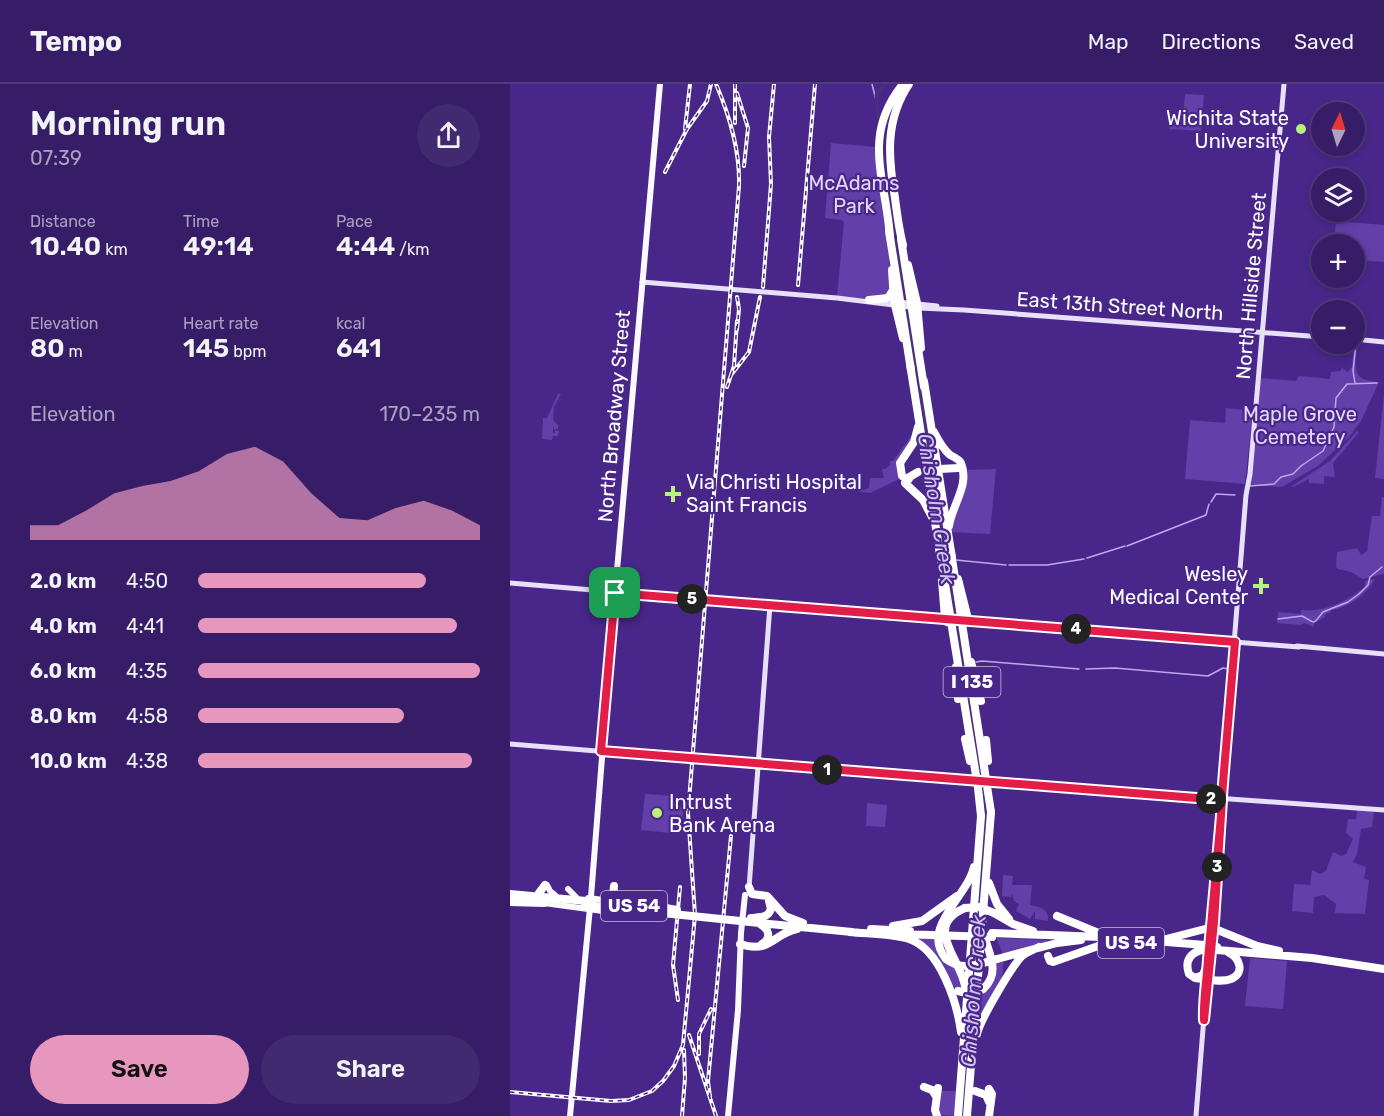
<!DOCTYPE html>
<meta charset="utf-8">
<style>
body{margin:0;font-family:Rubik,sans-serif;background:#422a71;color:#f1f3f6;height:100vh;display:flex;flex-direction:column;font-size:22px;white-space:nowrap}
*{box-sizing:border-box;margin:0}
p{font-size:20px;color:#aaa2c0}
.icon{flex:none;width:33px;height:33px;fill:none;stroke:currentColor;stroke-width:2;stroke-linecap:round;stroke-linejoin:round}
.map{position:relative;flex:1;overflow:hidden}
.drawer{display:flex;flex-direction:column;background:#371d68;width:510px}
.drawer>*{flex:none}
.needle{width:39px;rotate:5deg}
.fabs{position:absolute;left:801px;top:18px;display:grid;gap:12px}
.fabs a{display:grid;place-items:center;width:54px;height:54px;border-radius:50%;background:#371d68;box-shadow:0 3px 9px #0003,0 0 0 2px #513b7c;font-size:30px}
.pin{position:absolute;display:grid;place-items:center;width:51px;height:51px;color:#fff;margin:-26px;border-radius:12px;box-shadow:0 3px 9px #0006}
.km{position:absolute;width:30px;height:30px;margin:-15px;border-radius:50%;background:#222;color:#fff;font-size:16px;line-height:30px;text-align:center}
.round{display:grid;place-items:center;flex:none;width:63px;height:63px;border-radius:32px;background:#422a71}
.summary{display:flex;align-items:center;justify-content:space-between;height:102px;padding:0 30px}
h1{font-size:33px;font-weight:600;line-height:45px}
.stats{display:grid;grid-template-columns:repeat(3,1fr);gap:9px;height:102px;padding:6px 30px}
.stats div{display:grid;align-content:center}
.stats b{font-size:26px;font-weight:600}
.stats small{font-size:16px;font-weight:400}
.stats p{font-size:16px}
.chart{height:168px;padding:12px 30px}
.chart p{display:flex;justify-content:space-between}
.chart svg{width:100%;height:108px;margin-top:6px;fill:#e797bd;opacity:.7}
.action{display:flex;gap:12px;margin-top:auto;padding:12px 30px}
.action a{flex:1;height:69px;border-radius:36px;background:#e797bd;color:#111;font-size:24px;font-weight:600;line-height:69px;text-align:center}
.action a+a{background:#422a71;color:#f1f3f6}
ul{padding:0 30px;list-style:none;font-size:20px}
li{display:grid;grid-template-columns:96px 72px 1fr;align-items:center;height:45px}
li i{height:15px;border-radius:8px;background:#e797bd}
header{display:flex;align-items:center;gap:36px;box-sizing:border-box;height:84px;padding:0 30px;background:#371d68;border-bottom:2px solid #513b7c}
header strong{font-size:28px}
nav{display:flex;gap:33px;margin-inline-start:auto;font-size:21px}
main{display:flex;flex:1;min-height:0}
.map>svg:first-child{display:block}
.green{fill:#623fa9}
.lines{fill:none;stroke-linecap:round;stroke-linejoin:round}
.stream{stroke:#beaaea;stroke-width:1.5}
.canal{stroke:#4a307b;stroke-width:3}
.secondary{stroke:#e8e0f8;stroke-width:5}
.primary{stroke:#fbf9fe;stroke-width:6}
.motorway{stroke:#fff;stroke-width:8}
.rail-casing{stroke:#fff;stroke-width:4}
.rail{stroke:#49278a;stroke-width:1.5;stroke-dasharray:4.5;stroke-linecap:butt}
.motorway-bridge{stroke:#fff;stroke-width:8}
.route-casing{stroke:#fff;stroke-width:12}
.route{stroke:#e11d48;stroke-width:8}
.poi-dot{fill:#b8f27b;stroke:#49278a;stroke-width:2}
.labels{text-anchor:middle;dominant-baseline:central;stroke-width:4.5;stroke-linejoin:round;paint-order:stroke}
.shield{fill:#49278a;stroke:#c8bedc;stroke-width:1.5}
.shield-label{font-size:18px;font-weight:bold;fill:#fff}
.poi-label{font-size:20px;fill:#fff;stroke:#49278a;text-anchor:end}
.park-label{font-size:20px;fill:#e3d9f7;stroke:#49278a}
.street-label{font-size:20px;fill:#fff;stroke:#49278a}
.water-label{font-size:21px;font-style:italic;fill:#d0c1f1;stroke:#49278a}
</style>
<header>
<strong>Tempo</strong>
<nav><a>Map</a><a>Directions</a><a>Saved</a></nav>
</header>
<main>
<section class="drawer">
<div class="summary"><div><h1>Morning run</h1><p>07:39</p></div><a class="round"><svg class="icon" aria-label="share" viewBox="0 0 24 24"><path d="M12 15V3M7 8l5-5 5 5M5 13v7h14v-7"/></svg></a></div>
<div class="stats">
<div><p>Distance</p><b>10.40<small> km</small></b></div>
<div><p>Time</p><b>49:14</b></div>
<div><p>Pace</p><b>4:44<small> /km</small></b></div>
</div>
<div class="stats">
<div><p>Elevation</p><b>80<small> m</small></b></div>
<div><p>Heart rate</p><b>145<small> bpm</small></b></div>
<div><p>kcal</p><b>641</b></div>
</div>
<div class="chart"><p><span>Elevation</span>170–235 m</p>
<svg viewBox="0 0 160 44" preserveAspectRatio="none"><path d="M0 44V38L10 38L20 32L30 25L40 22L50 20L60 16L70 9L80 6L90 12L100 25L110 35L120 36L130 31L140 28L150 32L160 38V44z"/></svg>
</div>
<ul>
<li><b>2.0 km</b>4:50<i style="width:81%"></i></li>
<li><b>4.0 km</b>4:41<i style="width:92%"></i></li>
<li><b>6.0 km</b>4:35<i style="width:100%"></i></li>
<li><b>8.0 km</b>4:58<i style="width:73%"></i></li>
<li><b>10.0 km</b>4:38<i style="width:97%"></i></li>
</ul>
<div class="action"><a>Save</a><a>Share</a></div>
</section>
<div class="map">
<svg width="874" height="1032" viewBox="0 0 874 1032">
<rect width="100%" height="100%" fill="#49278a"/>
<path class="green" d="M675,10L694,11L691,47L659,45L660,33L673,34Z
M321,59L366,63L378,151L381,210L360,215L327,213L334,138L332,136L315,134Z
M826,137L874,141V178L845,176L844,160H824Z
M845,258L848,259C845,282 839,296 869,298L851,337L840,352L808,382L772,403L739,401L750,294L786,297L789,292L820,295L821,288L830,287L832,284L838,288L842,283Z
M48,310H51L44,323L43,336L48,341V345H44L43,342V349H45V346L49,347L48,352H43L42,356L32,355L33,334H37Z
M874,310V395L865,394Z
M716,324L743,327L735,400L675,395L680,336L715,339Z
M847,347L849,348L823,379L825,393L814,392V400L799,399V395L783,403L782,402L820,377Z
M401,352L406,353L392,373L389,395L360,409L350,408L349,407L359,404L360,394H374L372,385H375L380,381V377H383Z
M486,385L480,450L440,448L456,386Z
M872,413H874V490L853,495L841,488L828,485L826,483L827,468L847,464L851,471L857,467L862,432H870Z
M865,495C856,511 839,523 821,526L820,529H816L815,533L804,539V543L794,539L791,541L767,539L768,528L791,530V526C813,529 838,517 855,503V497Z
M135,710L165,712L164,720L174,723L170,750L131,746Z
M357,719L377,721L375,743L356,742Z
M847,726L864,727L862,743L851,745L847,770L843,778L856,783L854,795L859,796L855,830L825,829L826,820L814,811L804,813L803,829L782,827L784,800L800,801L802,786L810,790L816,787L823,768L831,772L836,770L843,755L836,749L838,735H846Z
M493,791L503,792L502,801H522L520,821C531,823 539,825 538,837L525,835V827L520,835L506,827L509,820L504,817L502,810L501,813L492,812Z
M395,852H426V858L448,883L454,905H447L444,903L423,870Z
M486,854L537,856L536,860L494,872Z
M493,874C496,900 478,924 466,945L469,909L474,906L483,877Z
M740,874L777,877L773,925L735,922Z
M431,1007H447L445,1028L443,1032L430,1031L428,1027Z"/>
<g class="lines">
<path class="stream" d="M362,0L366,16
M845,299L843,287L846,259
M740,402L764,400L771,393L783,390L791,382L813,367L824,343L826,314L837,300L867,299
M701,418L706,410L725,411
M617,462L696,431L699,420
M577,474L615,462
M446,476L496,481
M499,481H537L574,475
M768,535L792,532C807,540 802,541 813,528L838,518L849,510L858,501L860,493L872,483
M466,578L472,577L569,585
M576,585L605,584L698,592L713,584L719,585"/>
<path class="canal" d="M369,40L366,11L375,0
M373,67L374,81
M381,133L384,143L383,148L409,301L472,700L475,730L472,792
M453,1032L467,852"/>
<path class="secondary" d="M132,198L327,214L408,224L454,226L812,253
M388,218L427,222
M844,255L874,258
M0,499L415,534L442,539L472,538
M470,538L789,563
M787,562L874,570
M0,660L385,691L874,726
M239,804L260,521
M686,1032L736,411L740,390L774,0"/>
<path class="primary" d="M37,801L40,807L45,811
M58,805L66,813
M78,814L101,817
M34,819L100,828
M60,1032L81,813L105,509L150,0
M218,1032L228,926L231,849L235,811"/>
<path class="motorway" d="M380,153C376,95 351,52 393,0
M393,161C389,146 387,130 385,114C378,73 375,36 399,0
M398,181L407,219L411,264
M382,186L384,217L393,254
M359,216L378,214L383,206
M400,280L430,470
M414,297L442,474
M424,348C428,356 433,365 440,371C444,373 449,375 451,379C460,401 442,421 439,442
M430,385L448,384L451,381
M408,388L396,395L395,399L413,416L423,435
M399,395L392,392L390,379L404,358L408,343
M448,495L458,535L452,539
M432,497L435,534L437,538
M461,578L471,617
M446,583L448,615
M455,655L460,677
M476,656L478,677
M479,799L487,820L499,835
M104,802L103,813L107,817
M239,803L242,810L257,812L275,832L293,839
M29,809L35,801
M0,810L76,817
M101,817L127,819
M0,818L34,819
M455,824C412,842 451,875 455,902
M100,828L127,830
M484,829L503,840L523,847
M547,832L591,850
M241,834C250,833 258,834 261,825L259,817
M240,838L342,848
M250,840C259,845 262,854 252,860
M383,842L412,837L447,812
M361,845L400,847
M339,848C358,850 380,849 399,855C430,865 447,918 451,948
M482,849L592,853L695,861
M393,850L421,851
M656,855L695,845H705L747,862L769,867
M230,860C261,870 262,850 287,845
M695,865C681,868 674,876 679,890L685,894L693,891L698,878
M707,866L802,874L874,885
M538,872L540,877L543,878L591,861L613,859
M436,875C410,843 457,814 464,783
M487,875L547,859L571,856
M685,894C696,895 711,899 721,895C736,889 729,873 718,868
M473,905C491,889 479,870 474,851
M467,950C470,936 502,882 512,872C517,868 523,866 529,863
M414,1003L422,1006L426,1012
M479,1005L482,1010L479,1032
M465,1007L476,1011L479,1018
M427,1032L425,1026L428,1004
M448,1032L471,732
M457,1032L481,728"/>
<g class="rail-casing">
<path id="rail" d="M225,0V39
M227,9L238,44L234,82
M175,45L180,0
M155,88L177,45L197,17L201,0
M288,201L305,0
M253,203L261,100L259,53L264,0
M227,213L229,225L227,246
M221,291L224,282L227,237
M217,303L221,291L239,268L250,213
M168,916L163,881L170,803
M179,951L206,1032
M189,970V950L201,925
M0,1008L101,1017L119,1016L142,1007L153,997L164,982L173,961L185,831L178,729L229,102C230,66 220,33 206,0
M200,1013L198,997L221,752
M172,1032L175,994L174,966"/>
</g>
<use href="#rail" class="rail"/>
<path class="motorway-bridge" d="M379,147L401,286
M391,155L414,303
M429,463L468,704L471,732
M441,468L481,728
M127,819L167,826
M75,821L240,838
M455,824L469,823L484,829
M421,851L482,853
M695,861L707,863
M436,875C452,888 469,880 487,875
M448,907L461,910L473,905"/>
</g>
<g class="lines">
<g class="route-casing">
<path id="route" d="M105,509L91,667L712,716L704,838L694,936C693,916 697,895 698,875C702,827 707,780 711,732V725C712,713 713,700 714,687L725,558L105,509"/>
</g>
<use href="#route" class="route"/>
</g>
<g class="poi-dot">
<circle cx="791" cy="45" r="6"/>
<path d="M160 401h6v6h6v6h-6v6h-6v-6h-6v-6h6z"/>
<path d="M748 493h6v6h6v6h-6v6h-6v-6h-6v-6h6z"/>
<circle cx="147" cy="729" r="6"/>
</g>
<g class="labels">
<g class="shield">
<rect x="433.5" y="583" width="57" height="30" rx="4.5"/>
<rect x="91" y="807" width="66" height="30" rx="4.5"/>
<rect x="588" y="844" width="66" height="30" rx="4.5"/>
</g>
<g class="shield-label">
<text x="462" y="598">I 135</text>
<text x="124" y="822">US 54</text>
<text x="621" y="859">US 54</text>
</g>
<g class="poi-label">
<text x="779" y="34">Wichita State<tspan x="779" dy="23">University</tspan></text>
<text x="176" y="398" text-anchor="start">Via Christi Hospital<tspan x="176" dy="23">Saint Francis</tspan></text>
<text x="738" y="490">Wesley<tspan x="738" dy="23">Medical Center</tspan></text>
<text x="159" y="718" text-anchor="start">Intrust<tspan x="159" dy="23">Bank Arena</tspan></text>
</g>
<g class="park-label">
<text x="344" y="99">McAdams<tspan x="344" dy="23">Park</tspan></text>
<text x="790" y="330">Maple Grove<tspan x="790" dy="23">Cemetery</tspan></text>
</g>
<g class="street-label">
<text transform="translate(741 202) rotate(-85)">North Hillside Street</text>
<text transform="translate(610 222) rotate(4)">East 13th Street North</text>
<text transform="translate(104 332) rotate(-85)">North Broadway Street</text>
</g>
<g class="water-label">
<text transform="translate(427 425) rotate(81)">Chisholm Creek</text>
<text transform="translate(463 907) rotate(-86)">Chisholm Creek</text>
</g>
</g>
</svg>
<div class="fabs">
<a><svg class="needle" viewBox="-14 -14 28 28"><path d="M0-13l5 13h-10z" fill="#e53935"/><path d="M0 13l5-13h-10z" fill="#aaa2c0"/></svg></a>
<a><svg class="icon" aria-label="layers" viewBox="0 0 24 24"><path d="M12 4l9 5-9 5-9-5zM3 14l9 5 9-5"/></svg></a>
<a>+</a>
<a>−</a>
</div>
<div class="pin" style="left:105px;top:509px;background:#1e9e55"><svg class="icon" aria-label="arrive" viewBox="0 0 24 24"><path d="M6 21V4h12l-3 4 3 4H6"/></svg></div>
<b class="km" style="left:317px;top:686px">1</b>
<b class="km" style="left:701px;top:715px">2</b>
<b class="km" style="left:707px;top:783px">3</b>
<b class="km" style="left:566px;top:545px">4</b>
<b class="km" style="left:182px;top:515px">5</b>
</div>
</main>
